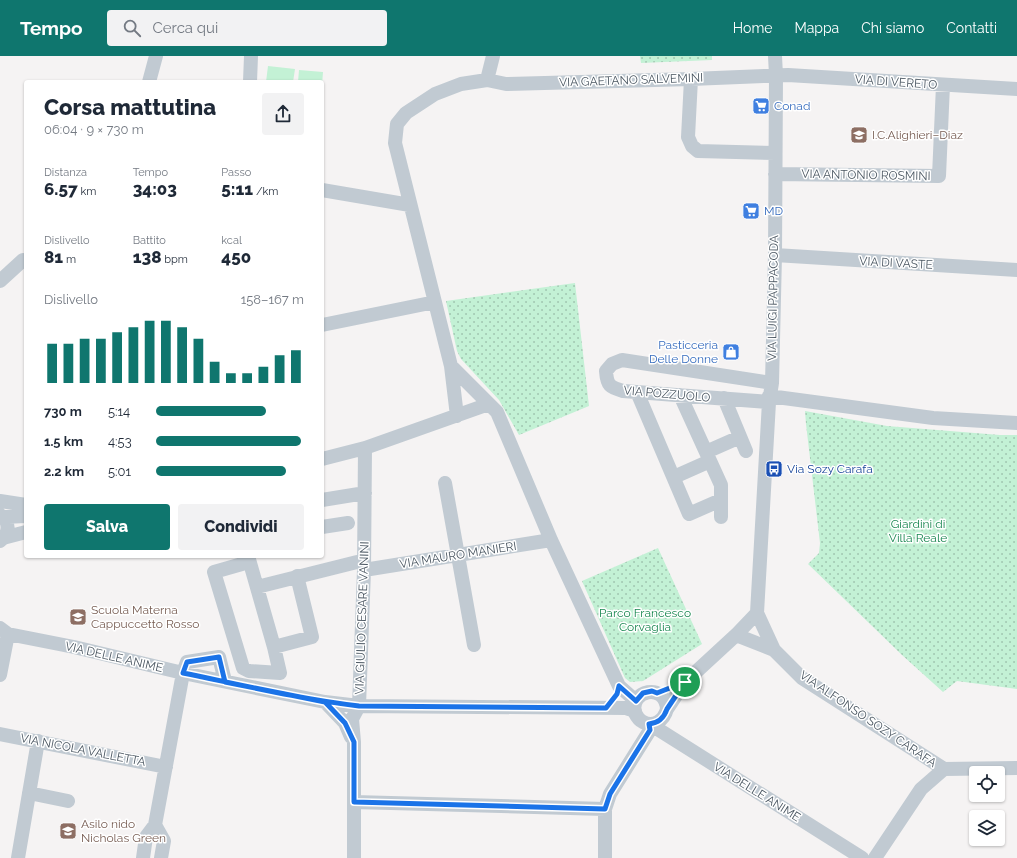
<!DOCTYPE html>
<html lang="it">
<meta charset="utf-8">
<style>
body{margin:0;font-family:Raleway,sans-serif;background:#f2f2f3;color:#1f2937;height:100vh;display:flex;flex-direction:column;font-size:15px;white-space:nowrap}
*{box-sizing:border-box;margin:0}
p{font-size:13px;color:#747a83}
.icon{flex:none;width:22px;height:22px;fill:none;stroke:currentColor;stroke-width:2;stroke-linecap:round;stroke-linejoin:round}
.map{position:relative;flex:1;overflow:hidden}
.details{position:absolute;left:24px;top:24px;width:300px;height:478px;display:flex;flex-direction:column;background:#fff;border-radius:4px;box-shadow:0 1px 3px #0004}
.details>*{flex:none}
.controls{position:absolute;left:969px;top:710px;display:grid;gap:8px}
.controls a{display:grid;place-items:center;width:36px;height:36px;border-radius:4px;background:#fff;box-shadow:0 1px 3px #0004;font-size:20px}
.pin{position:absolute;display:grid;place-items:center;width:34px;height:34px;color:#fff;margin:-17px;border:2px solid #fff;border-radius:50%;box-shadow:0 1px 4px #0007}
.round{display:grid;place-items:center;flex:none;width:42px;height:42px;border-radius:4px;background:#f2f2f3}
.head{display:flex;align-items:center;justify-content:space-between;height:68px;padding:0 20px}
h1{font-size:22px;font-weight:800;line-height:30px}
.metrics{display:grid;grid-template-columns:repeat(3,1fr);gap:6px;height:68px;padding:4px 20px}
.metrics div{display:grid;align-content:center}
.metrics b{font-size:17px;font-weight:800}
.metrics small{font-size:11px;font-weight:400}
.metrics p{font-size:11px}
.chart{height:112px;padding:8px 20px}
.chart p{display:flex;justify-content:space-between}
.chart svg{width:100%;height:72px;margin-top:4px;stroke:#0f766e;stroke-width:6}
.cta{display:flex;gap:8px;margin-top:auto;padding:8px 20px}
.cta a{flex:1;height:46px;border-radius:4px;background:#0f766e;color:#fff;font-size:16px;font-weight:800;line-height:46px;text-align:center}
.cta a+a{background:#f2f2f3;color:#1f2937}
ul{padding:0 20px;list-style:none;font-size:13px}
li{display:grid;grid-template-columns:64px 48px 1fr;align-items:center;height:30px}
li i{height:10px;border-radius:5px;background:#0f766e}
header{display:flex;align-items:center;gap:24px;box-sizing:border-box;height:56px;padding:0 20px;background:#0f766e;color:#fff}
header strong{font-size:19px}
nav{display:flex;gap:22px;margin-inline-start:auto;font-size:14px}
.search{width:280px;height:36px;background:#f2f2f3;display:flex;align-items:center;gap:10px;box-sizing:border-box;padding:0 14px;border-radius:4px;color:#747a83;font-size:15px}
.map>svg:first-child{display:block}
.green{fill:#c3f1d5}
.park{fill:url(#park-dots)}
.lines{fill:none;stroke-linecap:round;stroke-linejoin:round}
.minor{stroke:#c1cad2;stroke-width:14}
.route-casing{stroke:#fff;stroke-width:8}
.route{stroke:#1a73e8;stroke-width:5}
.labels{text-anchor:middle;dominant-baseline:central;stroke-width:3;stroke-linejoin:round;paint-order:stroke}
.street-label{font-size:12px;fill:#4a5661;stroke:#fff}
.shop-label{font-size:12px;fill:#366cbe;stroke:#fff;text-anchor:start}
.education-label{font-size:12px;fill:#785e54;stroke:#fff;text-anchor:start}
.transit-label{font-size:12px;fill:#164399;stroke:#fff;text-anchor:start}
.park-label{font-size:12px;fill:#17864f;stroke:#fff}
</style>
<header>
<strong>Tempo</strong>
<div class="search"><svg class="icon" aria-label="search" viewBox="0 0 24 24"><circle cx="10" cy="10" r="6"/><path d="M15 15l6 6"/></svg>Cerca qui</div>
<nav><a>Home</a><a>Mappa</a><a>Chi siamo</a><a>Contatti</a></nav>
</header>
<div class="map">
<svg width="1017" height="802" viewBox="0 0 1017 802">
<defs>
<pattern id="park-dots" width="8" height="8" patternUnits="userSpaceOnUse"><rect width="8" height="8" fill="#c3f1d5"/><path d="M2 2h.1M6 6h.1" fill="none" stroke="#a0c6b0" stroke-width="1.8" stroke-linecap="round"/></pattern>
</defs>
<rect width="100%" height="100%" fill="#f5f3f3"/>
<path class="green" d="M268,10L295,13L293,26H266Z
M299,14L323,16L322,29V26H298Z"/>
<path class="park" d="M640,0H712V4L641,7Z
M575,227L589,350L519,379L499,344L461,303L457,295L446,245Z
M805,355L887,370L1000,379H1017V633L957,625L943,636L902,599L808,508L819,497L820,487L806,368Z
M658,492L702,588L643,625L630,626L625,622L582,525Z"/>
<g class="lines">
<path class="minor" d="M775,0L776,19L775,199L772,327L769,346L757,557L774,594L802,622L944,713L1017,712
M691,23L688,81L692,90L698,95L775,97
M487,24L506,28L691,23L788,19L1017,33
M149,26L156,0
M250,26L251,0
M775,118L939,120L943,29
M322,134L410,149
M775,199L1017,214
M0,225L23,204
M322,269L435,246
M451,310L497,356L551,484L619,630L636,645
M637,336L689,458L721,444V429L680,339
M769,340L933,362L1017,367
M724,342L746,395
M769,346L623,335C610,331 607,330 606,315L612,308L622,304L772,327
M457,360L451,310L395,87L397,68L406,57L435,38L461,28L487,24L493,0
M706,396L740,381
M322,403L365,392L489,348
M674,421L710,405
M445,427L474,589
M322,444L365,437
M721,444V461
M0,445L26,449
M0,459C11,465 9,479 0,485
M3,461L26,460
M322,471L348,467
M3,482L26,476
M248,500L274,591L280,617L249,615L243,612L214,516L249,506
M364,514L551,484
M257,531L357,506H364
M0,572L8,578L74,591L183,617L325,646L359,650L626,652L635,655
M736,579L774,594
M274,591L312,581L297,520
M0,619L8,578
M325,646L345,667L351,681
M667,653C665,626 629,634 635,657C637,661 639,664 643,666C654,672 664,664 667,653L685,626L736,579L757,557
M654,668L656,672L862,802
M0,678L166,711
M29,737L68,745
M354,746L605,753
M155,769L164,785L161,802
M18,802L38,685
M143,802L146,781L155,769L183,617L187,606L219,601L225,625
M354,802V686L352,663L359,650L364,514L365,392
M605,802V753L610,738L650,674L649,668
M875,802L921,733L944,713"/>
</g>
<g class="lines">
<g class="route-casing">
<path id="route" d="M685,626L657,637L652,635L643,637L636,645L619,630L617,638L606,652L359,650C300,643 242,629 183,617L187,606L219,601L225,626L325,646L345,667L354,686V746L605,753L610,738L650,674L649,668C659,667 664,662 667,653L685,626"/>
</g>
<use href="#route" class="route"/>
</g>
<defs>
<g id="supermarket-square" transform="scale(0.9)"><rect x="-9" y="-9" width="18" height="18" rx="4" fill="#3f7fe0" stroke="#fff"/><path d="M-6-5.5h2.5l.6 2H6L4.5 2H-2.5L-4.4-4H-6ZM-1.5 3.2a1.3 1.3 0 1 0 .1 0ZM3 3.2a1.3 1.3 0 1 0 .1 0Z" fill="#fff"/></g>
<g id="school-square" transform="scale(0.9)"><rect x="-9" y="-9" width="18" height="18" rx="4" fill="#8d6e63" stroke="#fff"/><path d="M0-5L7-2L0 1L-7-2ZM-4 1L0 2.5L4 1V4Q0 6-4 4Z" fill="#fff"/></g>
<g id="shop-square" transform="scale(0.9)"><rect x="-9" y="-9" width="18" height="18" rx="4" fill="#3f7fe0" stroke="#fff"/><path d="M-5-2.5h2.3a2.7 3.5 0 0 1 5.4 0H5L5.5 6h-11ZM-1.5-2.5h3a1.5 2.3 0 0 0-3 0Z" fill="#fff"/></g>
<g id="bus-square" transform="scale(0.9)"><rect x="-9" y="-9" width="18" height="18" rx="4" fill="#1a4fb4" stroke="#fff"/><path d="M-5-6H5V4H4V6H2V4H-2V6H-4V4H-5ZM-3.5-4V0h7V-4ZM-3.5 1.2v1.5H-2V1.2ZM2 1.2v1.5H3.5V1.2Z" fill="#fff"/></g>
</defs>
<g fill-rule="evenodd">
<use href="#supermarket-square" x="761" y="50"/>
<use href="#school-square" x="859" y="79"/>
<use href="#supermarket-square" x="751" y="155"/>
<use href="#shop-square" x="731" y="296"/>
<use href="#bus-square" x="774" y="413"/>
<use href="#school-square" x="78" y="561"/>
<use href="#school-square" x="68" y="775"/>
</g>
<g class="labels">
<g class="street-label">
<text transform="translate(631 24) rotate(-2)">VIA GAETANO SALVEMINI</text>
<text transform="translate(896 26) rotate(4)">VIA DI VERETO</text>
<text transform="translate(866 119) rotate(1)">VIA ANTONIO ROSMINI</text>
<text transform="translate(896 207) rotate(3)">VIA DI VASTE</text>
<text transform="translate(773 242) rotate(-89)">VIA LUIGI PAPPACODA</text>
<text transform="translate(667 338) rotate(5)">VIA POZZUOLO</text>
<text transform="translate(458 499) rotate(-9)">VIA MAURO MANIERI</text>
<text transform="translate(362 562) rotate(-88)">VIA GIULIO CESARE VANINI</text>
<text transform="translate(114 601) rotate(13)">VIA DELLE ANIME</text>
<text transform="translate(868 663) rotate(34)">VIA ALFONSO SOZY CARAFA</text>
<text transform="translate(83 694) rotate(11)">VIA NICOLA VALLETTA</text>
<text transform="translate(757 736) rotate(32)">VIA DELLE ANIME</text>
</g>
<g class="shop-label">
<text x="774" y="50">Conad</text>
<text x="764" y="155">MD</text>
<text x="718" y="289" text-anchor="end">Pasticceria<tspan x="718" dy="14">Delle Donne</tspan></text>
</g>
<g class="education-label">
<text x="872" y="79">I.C.Alighieri–Diaz</text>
<text x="91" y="554">Scuola Materna<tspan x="91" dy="14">Cappuccetto Rosso</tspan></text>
<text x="81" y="768">Asilo nido<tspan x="81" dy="14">Nicholas Green</tspan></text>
</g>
<g class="transit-label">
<text x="787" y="413">Via Sozy Carafa</text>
</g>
<g class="park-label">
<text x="918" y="468">Giardini di<tspan x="918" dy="14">Villa Reale</tspan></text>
<text x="645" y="557">Parco Francesco<tspan x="645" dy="14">Corvaglia</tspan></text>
</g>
</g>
</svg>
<div class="controls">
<a><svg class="icon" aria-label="locate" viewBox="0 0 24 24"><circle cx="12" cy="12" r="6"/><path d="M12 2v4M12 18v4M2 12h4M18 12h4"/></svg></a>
<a><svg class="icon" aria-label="layers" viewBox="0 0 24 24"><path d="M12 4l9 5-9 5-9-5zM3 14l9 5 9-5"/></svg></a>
</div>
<div class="pin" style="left:685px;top:626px;background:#1e9e55"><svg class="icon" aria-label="arrive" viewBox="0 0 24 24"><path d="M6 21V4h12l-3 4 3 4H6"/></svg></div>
<section class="details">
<div class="head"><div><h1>Corsa mattutina</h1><p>06:04 · 9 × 730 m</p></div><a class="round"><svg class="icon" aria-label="share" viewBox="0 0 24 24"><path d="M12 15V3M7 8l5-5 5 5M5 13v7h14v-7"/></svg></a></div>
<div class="metrics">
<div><p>Distanza</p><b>6.57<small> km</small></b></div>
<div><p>Tempo</p><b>34:03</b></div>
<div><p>Passo</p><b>5:11<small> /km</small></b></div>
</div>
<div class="metrics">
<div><p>Dislivello</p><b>81<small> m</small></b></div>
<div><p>Battito</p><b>138<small> bpm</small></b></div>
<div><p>kcal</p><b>450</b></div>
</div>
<div class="chart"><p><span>Dislivello</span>158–167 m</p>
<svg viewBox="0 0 160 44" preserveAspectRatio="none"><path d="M5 44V20M15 44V20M25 44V17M35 44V17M45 44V13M55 44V10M65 44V6M75 44V6M85 44V10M95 44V17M105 44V31M115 44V38M125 44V38M135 44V34M145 44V27M155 44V24"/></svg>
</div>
<ul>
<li><b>730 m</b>5:14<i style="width:74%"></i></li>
<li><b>1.5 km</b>4:53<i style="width:98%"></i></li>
<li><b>2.2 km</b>5:01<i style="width:88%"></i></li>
</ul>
<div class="cta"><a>Salva</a><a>Condividi</a></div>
</section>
</div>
